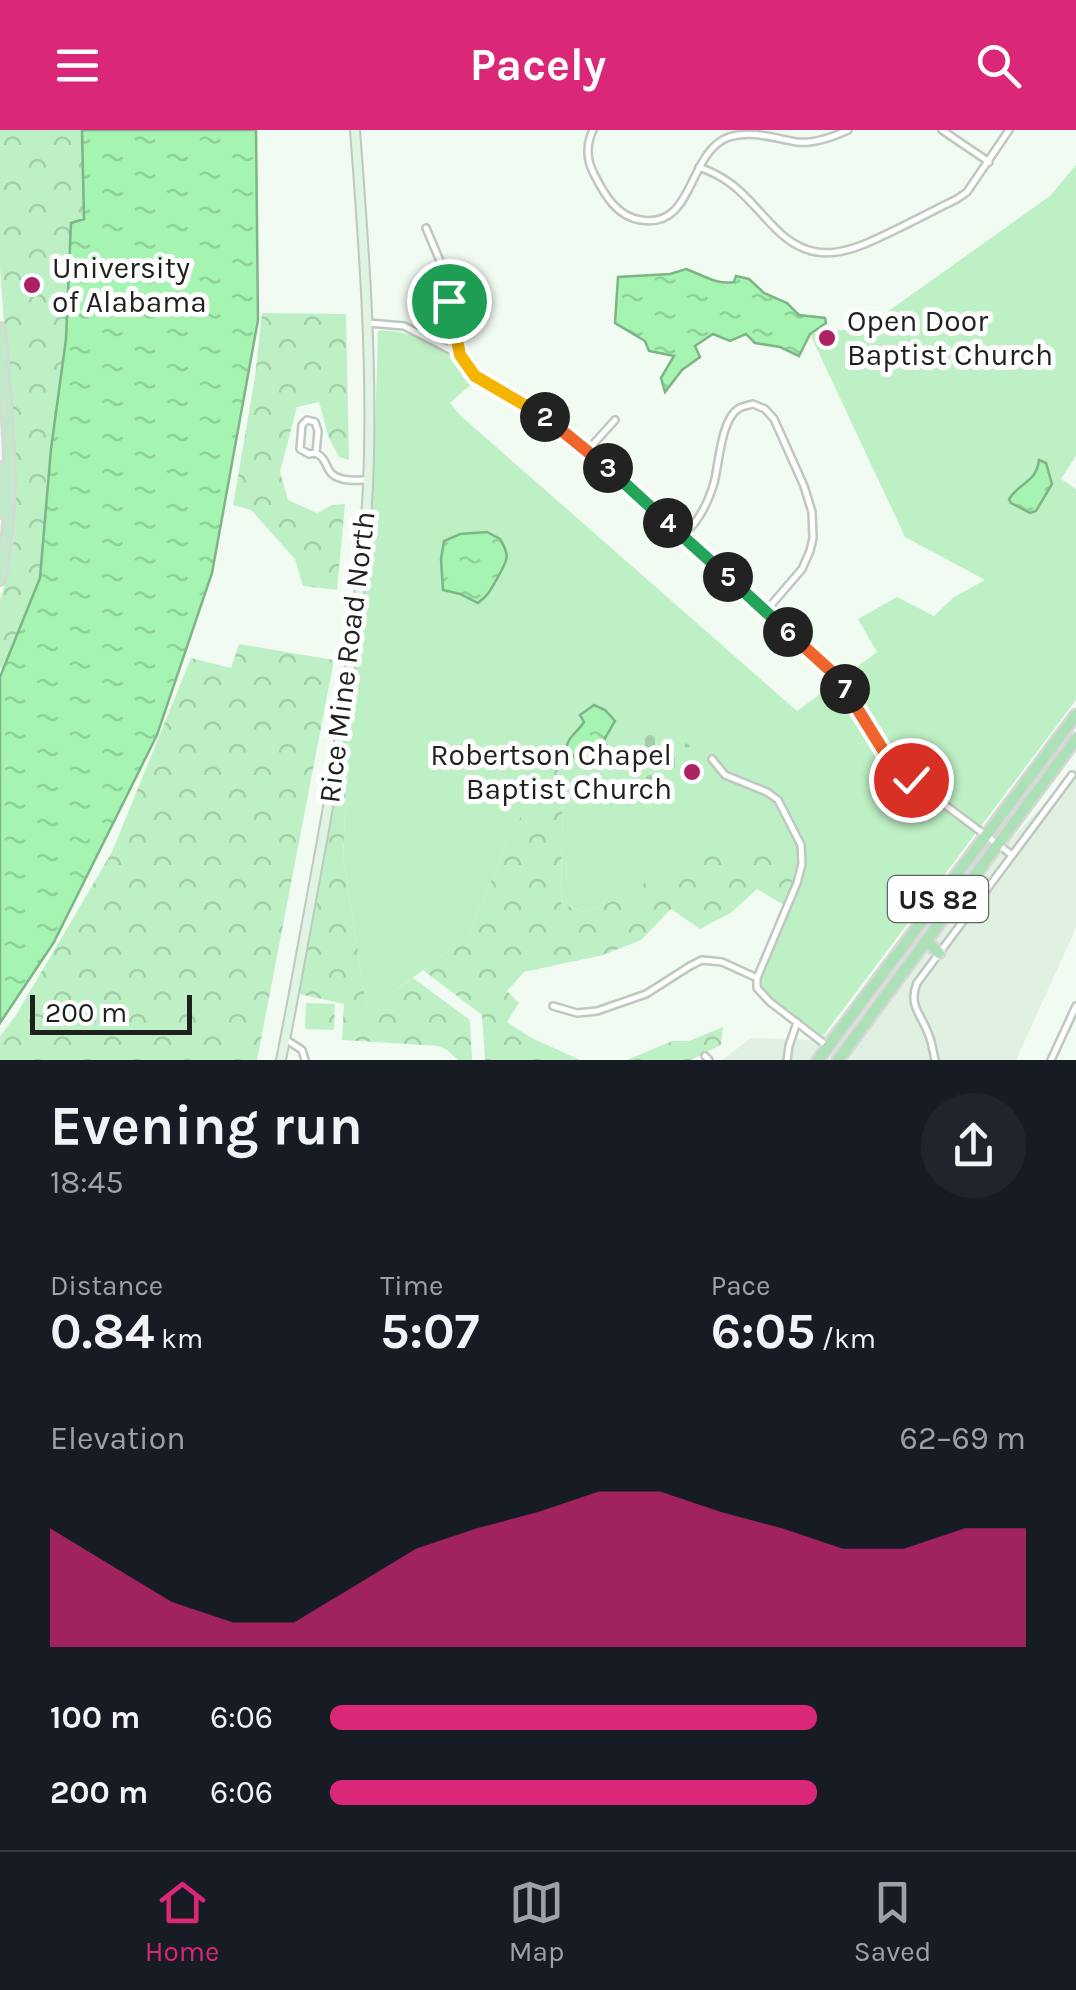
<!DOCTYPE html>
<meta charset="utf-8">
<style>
body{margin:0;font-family:Karla,sans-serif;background:#20242c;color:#f1f3f6;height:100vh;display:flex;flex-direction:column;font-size:38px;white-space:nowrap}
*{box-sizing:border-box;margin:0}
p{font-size:32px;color:#9ea1a6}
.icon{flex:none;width:55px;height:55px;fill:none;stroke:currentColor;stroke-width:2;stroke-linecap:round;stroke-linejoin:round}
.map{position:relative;height:930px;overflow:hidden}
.panel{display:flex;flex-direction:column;background:#171b24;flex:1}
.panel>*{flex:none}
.scale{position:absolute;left:30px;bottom:25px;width:162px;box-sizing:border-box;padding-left:10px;border:5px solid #1e211e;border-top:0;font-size:28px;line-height:35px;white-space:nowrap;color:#1e211e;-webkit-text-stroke:8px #fff;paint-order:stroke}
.pin{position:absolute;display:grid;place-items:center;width:85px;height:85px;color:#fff;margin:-42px;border:5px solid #fff;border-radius:50%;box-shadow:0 2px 10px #0007}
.km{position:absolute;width:50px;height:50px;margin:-25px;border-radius:50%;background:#222;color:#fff;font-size:28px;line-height:50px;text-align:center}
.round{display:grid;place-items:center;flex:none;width:105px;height:105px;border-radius:52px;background:#20242c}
.headline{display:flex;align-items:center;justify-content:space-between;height:170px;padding:0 50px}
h1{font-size:55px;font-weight:700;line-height:75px}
.metrics{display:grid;grid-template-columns:repeat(3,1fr);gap:15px;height:170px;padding:10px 50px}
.metrics div{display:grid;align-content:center}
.metrics b{font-size:50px;font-weight:700}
.metrics small{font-size:28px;font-weight:400}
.metrics p{font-size:28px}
.chart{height:280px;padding:20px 50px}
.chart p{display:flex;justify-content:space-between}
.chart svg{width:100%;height:180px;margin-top:10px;fill:#db2777;opacity:.7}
ul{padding:0 50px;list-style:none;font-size:32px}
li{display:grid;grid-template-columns:160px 120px 1fr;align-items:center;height:75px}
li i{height:25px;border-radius:12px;background:#db2777}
header{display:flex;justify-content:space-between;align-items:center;height:130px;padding:0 50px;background:#db2777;color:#fff;font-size:45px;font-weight:700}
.tabs{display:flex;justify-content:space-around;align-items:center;height:140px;border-top:2px solid #363941;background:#171b24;font-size:28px;color:#9ea1a6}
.tabs a{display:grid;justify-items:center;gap:5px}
.tabs .current{color:#db2777}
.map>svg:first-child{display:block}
.built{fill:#e0f1e2}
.grass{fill:#bef0c5}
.forest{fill:url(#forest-crowns)}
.cemetery{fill:url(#cemetery-stones)}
.water{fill:url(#water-ripples);stroke:#7db586;stroke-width:2.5}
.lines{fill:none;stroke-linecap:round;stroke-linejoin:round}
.minor-casing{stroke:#bec8bf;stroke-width:10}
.secondary-casing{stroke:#bec8bf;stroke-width:12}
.primary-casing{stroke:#d6d7d6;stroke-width:14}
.trunk-casing{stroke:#d6d7d6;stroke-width:15}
.minor{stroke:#fff;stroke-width:5}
.secondary{stroke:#e0f4e3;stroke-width:8}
.primary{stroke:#c1e8c8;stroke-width:9}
.trunk{stroke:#ace0b6;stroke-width:10}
.split-1-casing{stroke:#fff;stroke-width:20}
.split-2-casing{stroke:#fff;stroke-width:20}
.split-3-casing{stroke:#fff;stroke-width:20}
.split-4-casing{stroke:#fff;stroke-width:20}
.split-5-casing{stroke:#fff;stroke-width:20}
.split-6-casing{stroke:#fff;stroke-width:20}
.split-7-casing{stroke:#fff;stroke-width:20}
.split-8-casing{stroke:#fff;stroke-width:20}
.split-9-casing{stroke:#fff;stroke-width:20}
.split-1{stroke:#f5b400;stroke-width:12}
.split-2{stroke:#f5b400;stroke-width:12}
.split-3{stroke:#f0652b;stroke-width:12}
.split-4{stroke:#22a559;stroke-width:12}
.split-5{stroke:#22a559;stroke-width:12}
.split-6{stroke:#22a559;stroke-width:12}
.split-7{stroke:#f0652b;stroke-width:12}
.split-8{stroke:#f0652b;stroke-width:12}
.split-9{stroke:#f5b400;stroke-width:12}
.poi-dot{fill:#ad2262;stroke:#fff;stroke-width:4}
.labels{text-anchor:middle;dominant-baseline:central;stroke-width:10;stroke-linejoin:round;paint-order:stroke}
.shield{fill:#fff;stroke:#626462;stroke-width:2.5}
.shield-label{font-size:28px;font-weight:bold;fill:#1e211e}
.poi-label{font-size:30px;fill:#1e211e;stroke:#fff;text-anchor:start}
.street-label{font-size:30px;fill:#1e211e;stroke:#fff}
</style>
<header><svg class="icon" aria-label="menu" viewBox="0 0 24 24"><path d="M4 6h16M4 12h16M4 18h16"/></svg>Pacely<svg class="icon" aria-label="search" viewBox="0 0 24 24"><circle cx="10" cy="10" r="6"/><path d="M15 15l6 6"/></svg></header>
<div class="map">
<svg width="1076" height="930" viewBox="0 0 1076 930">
<defs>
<pattern id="forest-crowns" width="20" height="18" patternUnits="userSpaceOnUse" patternTransform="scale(2.5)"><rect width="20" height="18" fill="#bef0c5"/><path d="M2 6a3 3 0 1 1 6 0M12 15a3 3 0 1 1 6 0" fill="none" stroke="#a3cea9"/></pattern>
<pattern id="cemetery-stones" width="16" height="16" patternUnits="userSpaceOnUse" patternTransform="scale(2.5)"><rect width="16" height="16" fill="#bef0c5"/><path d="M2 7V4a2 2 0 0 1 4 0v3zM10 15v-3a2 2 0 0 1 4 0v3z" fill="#a3cea9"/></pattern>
<pattern id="water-ripples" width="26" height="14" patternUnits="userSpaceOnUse" patternTransform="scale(2.5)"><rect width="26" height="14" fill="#a6f4b2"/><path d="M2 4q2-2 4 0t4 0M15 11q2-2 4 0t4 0" fill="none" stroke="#8ed199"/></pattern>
</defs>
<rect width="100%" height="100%" fill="#f1fbf2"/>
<path class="built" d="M1072,645L1076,648V798L1016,930H722L751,908L820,910Z"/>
<path class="grass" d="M1076,35V326L1061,349L1076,359V570L823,906L763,862L761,850L806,732L611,772L582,782L561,773L563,645L508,711L467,808L367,881L343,726L350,574L367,445L374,334L378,201C402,198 434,213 452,227C461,234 468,244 475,251L450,273L461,286L797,581L877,522L858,489L897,467L934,486L954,467L985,450L905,407L810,204L866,197L1050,66Z"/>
<path class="forest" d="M0,0H82L84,90L69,160L66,209L51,319L40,448L3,539L0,538V470L8,444L14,408L16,362L0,137Z
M262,183L346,184L349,330L339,327L329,308L319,272L297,277L280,342L288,370L317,383L332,375L345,374L337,460L303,456L295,429L251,380L233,375L255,247Z
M239,514L334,530L257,930H0V906L16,885L112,722L191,528L231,538Z
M350,574L343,726L367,880L413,848L470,890L472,930H458L447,920L438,916L342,910L344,874L299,864Z
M547,637H557L563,645L561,773L582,782L611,772L700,722H778L807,732L789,778L757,759L732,782L700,799L671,779L641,810L603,825L524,842L507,861L519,873L507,892L530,907L580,930H485L482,885L423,840L467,808L508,711Z
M306,873L335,874L334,900L305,899Z
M723,897L721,915L691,930H627L672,911H689Z"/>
<path class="cemetery" d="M648,599L690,615L684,625L688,628L670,658L631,645Z"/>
<path class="water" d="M82,0H256L258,190L212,443L157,605L54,812L0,893V547L40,448L51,319L66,209L71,93L84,89Z
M686,139C703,145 716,155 734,152L736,146L749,149L764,163L787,173L799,185L825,188L826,193L810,204L799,226L780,217L755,213L746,204L730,211L713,204L695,216L700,227L682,240L665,262L661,248L674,226L649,221L645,211L615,193L618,147L670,144Z
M1039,330L1046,333L1052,354L1036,381L1030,383L1011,373L1009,369C1021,351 1036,353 1039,330Z
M487,402L500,409C511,427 507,430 498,447C491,459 489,465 478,473L460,464L443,460L441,429L444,411L460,404Z
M594,575L605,580L615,591L604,610L607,617C600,634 600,635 581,634L566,619C568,606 577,603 584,592L580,585Z"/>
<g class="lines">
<g class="minor-casing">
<path id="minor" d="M593,0C586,15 586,29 594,44C604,64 617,87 641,90C695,99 687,22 729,7C751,0 774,8 797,12C813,14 833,7 848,0
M942,0L989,32
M699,37C738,51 748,71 776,99C815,139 852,121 895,100C916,90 936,79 957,69L967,62L1009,0
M426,98L443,138L460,225
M369,193L404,196L460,225L475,246L486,254L555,294L588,320L833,543L849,564L891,632L901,642L1012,725
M588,320L615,290
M316,323L309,324L300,319L302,295L307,290L315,292L318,301L316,323C328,330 324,336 332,344C341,352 358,350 368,350
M682,406C698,393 708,373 714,353C719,334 721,290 738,279C740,277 749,275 753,274L765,279L774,289L804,356L812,382L813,408L810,421L802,439L766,481
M712,629L725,645L767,662L778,670L801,715L802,734L797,753L757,848V858L770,872L826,915
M553,876L577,883L597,881L646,864L690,836L702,830L722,832L757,848
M285,909L302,920L305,930
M705,926L709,930
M787,930L789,916L797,892
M935,930C933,921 932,912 928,903C921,884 908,875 917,853L1072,645
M1051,930L1076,876"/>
</g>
<g class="secondary-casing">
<path id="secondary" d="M281,930C295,861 307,791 320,722C342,600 362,479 368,355C373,236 364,118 355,0"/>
</g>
<g class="primary-casing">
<path id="primary" d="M0,198C6,282 18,367 0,450
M0,337V383"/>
</g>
<g class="trunk-casing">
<path id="trunk" d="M926,811L939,823
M818,930L1076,585
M838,930L1076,609"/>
</g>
<use href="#minor" class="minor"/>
<use href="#secondary" class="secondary"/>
<use href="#primary" class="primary"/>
<use href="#trunk" class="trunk"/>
</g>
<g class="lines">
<g class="split-1-casing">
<path id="split-1" d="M449,171L460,225L475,246"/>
</g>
<g class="split-2-casing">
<path id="split-2" d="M475,246L545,287"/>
</g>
<g class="split-3-casing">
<path id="split-3" d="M545,287L608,338"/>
</g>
<g class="split-4-casing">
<path id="split-4" d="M608,338L668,393"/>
</g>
<g class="split-5-casing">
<path id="split-5" d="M668,393L728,447"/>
</g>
<g class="split-6-casing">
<path id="split-6" d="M728,447L788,502"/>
</g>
<g class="split-7-casing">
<path id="split-7" d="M788,502L833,543L845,559"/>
</g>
<g class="split-8-casing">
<path id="split-8" d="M845,559L888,628"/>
</g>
<g class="split-9-casing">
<path id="split-9" d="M888,628L911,650"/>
</g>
<use href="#split-1" class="split-1"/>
<use href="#split-2" class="split-2"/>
<use href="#split-3" class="split-3"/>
<use href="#split-4" class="split-4"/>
<use href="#split-5" class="split-5"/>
<use href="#split-6" class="split-6"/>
<use href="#split-7" class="split-7"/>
<use href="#split-8" class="split-8"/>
<use href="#split-9" class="split-9"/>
</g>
<g class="poi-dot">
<circle cx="32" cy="155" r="10"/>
<circle cx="827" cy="208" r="10"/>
<circle cx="692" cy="642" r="10"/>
</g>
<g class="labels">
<rect class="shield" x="888" y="746" width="100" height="46" rx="8"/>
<g class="shield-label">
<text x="938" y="769">US 82</text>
</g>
<g class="poi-label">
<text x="52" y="138">University<tspan x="52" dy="34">of Alabama</tspan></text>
<text x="847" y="191">Open Door<tspan x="847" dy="34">Baptist Church</tspan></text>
<text x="672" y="625" text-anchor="end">Robertson Chapel<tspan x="672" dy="34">Baptist Church</tspan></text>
</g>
<g class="street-label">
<text transform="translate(347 527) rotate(-83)">Rice Mine Road North</text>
</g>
</g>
</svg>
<div class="scale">200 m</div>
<div class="pin" style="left:449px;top:171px;background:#1e9e55"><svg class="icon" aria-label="arrive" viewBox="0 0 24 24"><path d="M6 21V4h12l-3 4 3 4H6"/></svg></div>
<div class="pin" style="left:911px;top:650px;background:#d93025"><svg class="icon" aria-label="check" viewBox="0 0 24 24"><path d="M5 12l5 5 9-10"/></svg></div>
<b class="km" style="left:545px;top:287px">2</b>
<b class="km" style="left:608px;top:338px">3</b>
<b class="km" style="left:668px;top:393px">4</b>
<b class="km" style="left:728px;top:447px">5</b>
<b class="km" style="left:788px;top:502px">6</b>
<b class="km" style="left:845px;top:559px">7</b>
</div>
<section class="panel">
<div class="headline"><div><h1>Evening run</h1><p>18:45</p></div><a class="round"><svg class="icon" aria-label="share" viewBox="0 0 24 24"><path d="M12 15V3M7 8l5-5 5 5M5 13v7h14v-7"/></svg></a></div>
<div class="metrics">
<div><p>Distance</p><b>0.84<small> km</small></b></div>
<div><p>Time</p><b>5:07</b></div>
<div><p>Pace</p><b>6:05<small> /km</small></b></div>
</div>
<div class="chart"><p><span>Elevation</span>62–69 m</p>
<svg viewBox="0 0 160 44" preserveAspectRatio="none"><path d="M0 44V15L10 24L20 33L30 38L40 38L50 29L60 20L70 15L80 11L90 6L100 6L110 11L120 15L130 20L140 20L150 15L160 15V44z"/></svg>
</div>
<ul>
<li><b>100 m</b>6:06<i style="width:70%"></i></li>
<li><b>200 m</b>6:06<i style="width:70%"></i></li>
</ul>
</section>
<nav class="tabs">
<a class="current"><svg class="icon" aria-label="home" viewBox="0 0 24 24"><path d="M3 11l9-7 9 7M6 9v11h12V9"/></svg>Home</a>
<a><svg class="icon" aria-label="map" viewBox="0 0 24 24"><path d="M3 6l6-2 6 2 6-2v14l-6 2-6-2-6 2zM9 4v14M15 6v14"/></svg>Map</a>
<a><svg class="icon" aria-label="saved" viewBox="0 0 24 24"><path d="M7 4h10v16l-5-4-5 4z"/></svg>Saved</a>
</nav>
